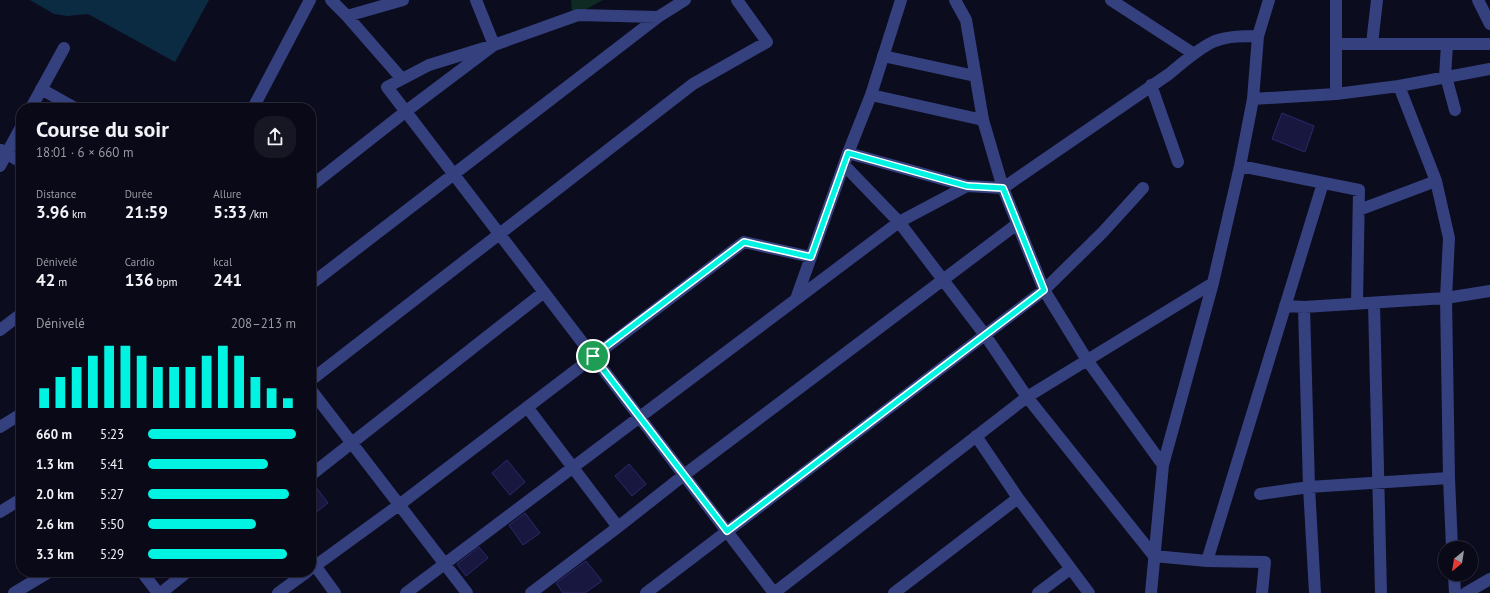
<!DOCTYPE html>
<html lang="fr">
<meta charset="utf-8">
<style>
body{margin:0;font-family:"PT Sans",sans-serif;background:#171724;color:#f1f3f6;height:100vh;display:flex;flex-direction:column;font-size:15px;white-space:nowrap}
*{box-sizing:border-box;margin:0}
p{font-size:13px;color:#999aa1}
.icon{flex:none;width:22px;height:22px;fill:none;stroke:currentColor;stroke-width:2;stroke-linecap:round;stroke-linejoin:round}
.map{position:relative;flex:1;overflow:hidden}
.sheet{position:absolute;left:16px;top:103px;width:300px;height:474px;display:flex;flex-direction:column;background:#090917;border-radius:16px;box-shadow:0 1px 3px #0004,0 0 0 1px #292a36}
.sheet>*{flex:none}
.needle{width:26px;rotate:210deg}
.tools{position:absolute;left:1438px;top:541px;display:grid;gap:8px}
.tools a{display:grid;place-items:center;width:40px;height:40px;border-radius:50%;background:#090917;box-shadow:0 1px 3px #0004,0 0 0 1px #292a36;font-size:20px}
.pin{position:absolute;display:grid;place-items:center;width:34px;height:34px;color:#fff;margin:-17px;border:2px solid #fff;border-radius:50%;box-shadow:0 1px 4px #0007}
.round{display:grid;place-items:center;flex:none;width:42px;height:42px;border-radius:16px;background:#171724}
.headline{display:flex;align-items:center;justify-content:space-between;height:68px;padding:0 20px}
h1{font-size:22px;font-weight:700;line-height:30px}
.metrics{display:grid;grid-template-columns:repeat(3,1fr);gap:6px;height:68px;padding:4px 20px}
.metrics div{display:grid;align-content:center}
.metrics b{font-size:17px;font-weight:700}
.metrics small{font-size:11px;font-weight:400}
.metrics p{font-size:11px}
.chart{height:112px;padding:8px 20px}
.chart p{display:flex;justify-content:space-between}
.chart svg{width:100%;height:72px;margin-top:4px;stroke:#00f4e1;stroke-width:6}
ul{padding:0 20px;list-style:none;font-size:13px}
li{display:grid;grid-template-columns:64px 48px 1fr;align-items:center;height:30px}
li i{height:10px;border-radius:5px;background:#00f4e1}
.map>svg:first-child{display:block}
.green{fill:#0f2923}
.water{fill:#0b2b43}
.building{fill:#181740;stroke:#2a296c}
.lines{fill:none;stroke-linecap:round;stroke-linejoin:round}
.minor{stroke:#35407f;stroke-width:12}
.route-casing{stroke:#fff;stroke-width:8}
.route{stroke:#00f4e1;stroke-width:5}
</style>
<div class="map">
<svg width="1490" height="593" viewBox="0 0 1490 593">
<rect width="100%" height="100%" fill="#0c0c1f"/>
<path class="green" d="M571,0H603L572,17Z"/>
<path class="water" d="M30,0H209L175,62L88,14L67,16L54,14Z"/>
<path class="building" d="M1282,113L1314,126L1305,152L1272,139Z
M507,460L525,482L510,495L492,473Z
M629,464L646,484L632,496L615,476Z
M311,482H312L328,503L311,516Z
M525,513L540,533L523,545L509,525Z
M479,547L488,558L466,576L457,564Z
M586,561L602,581L585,593H563L556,583Z"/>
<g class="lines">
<path class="minor" d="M331,0L347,16L402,79
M955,0L966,20L983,120L1003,188L1044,290L1087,360L1163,465
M1111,0L1194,54
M1478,0L1490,24
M347,16L403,0
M658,17L578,15L494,45L429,65L387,87L774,593
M1336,44H1490
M1372,44L1377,0
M1447,44L1445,77L1448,84L1455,110
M883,56L975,76
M1151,85L1178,162
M1399,86L1436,181L1449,238L1446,298L1449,478L1452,548
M41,89L75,108
M1336,94V0
M871,95L983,120
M1253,99L1336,94L1399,86L1490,69
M31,108L64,48
M253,108L310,0
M1,150L21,162
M848,153L967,186
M844,165L899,222L985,335L1027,397L1154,556L1207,561L1265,562L1262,593
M0,166L21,127
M1240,166L1359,190L1357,303
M311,186L405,112L494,45L476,0
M1359,210L1436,181
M311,284L658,17L685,0
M796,299L848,153L871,95L901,0
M1374,303L1381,593
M1285,306L1304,307L1446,298L1490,291
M1304,307L1309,487L1315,593
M0,330L21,314
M311,380L693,84L767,42L737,0
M311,390L467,593
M527,407L618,527
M0,427L21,414
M976,436L1018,498L1089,593
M311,475L544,292
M1260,494L1309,487L1449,478
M0,512L21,499
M311,560L335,593
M1207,561L1323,183
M311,569L399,505L744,242L811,257
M142,572L158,593
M1454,574L1455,593
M14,593L49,572
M161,593L187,572
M278,593L307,572
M406,593L899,222L967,186L1003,188L1169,74C1181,64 1200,47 1215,41C1229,36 1244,36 1258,36
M531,593L618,527L684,475L1017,224
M646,593L1044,290L1103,232L1143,188
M774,593L1027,397L1213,283
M894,593L1018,498
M1038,593L1070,569
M1151,593L1163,465L1213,283L1240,166L1253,99L1258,36L1269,0
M1466,593L1490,579"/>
</g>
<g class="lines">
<g class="route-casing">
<path id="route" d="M848,153L967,186L1003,188L1044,290L727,531L593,356L744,242L811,257Z"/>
</g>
<use href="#route" class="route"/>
</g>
</svg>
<div class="tools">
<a><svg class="needle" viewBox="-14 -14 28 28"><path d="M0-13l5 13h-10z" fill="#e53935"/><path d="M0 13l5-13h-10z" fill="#999aa1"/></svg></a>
</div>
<div class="pin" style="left:593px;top:356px;background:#1e9e55"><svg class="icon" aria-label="arrive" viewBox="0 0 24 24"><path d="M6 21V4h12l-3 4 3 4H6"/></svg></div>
<section class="sheet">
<div class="headline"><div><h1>Course du soir</h1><p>18:01 · 6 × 660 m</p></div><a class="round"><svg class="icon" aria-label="share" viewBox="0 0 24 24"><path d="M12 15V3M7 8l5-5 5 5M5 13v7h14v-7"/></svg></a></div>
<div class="metrics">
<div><p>Distance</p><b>3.96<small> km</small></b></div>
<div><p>Durée</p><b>21:59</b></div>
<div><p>Allure</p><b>5:33<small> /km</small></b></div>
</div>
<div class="metrics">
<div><p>Dénivelé</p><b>42<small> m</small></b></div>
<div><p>Cardio</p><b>136<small> bpm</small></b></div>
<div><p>kcal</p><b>241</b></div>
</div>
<div class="chart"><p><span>Dénivelé</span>208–213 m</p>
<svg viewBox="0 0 160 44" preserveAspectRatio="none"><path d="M5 44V32M15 44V25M25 44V19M35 44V12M45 44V6M55 44V6M65 44V12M75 44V19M85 44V19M95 44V19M105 44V12M115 44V6M125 44V12M135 44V25M145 44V32M155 44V38"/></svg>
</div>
<ul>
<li><b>660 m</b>5:23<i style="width:100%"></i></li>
<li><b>1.3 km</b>5:41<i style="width:81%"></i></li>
<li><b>2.0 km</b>5:27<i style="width:95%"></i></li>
<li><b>2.6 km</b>5:50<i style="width:73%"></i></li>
<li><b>3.3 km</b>5:29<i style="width:94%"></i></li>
</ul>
</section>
</div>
